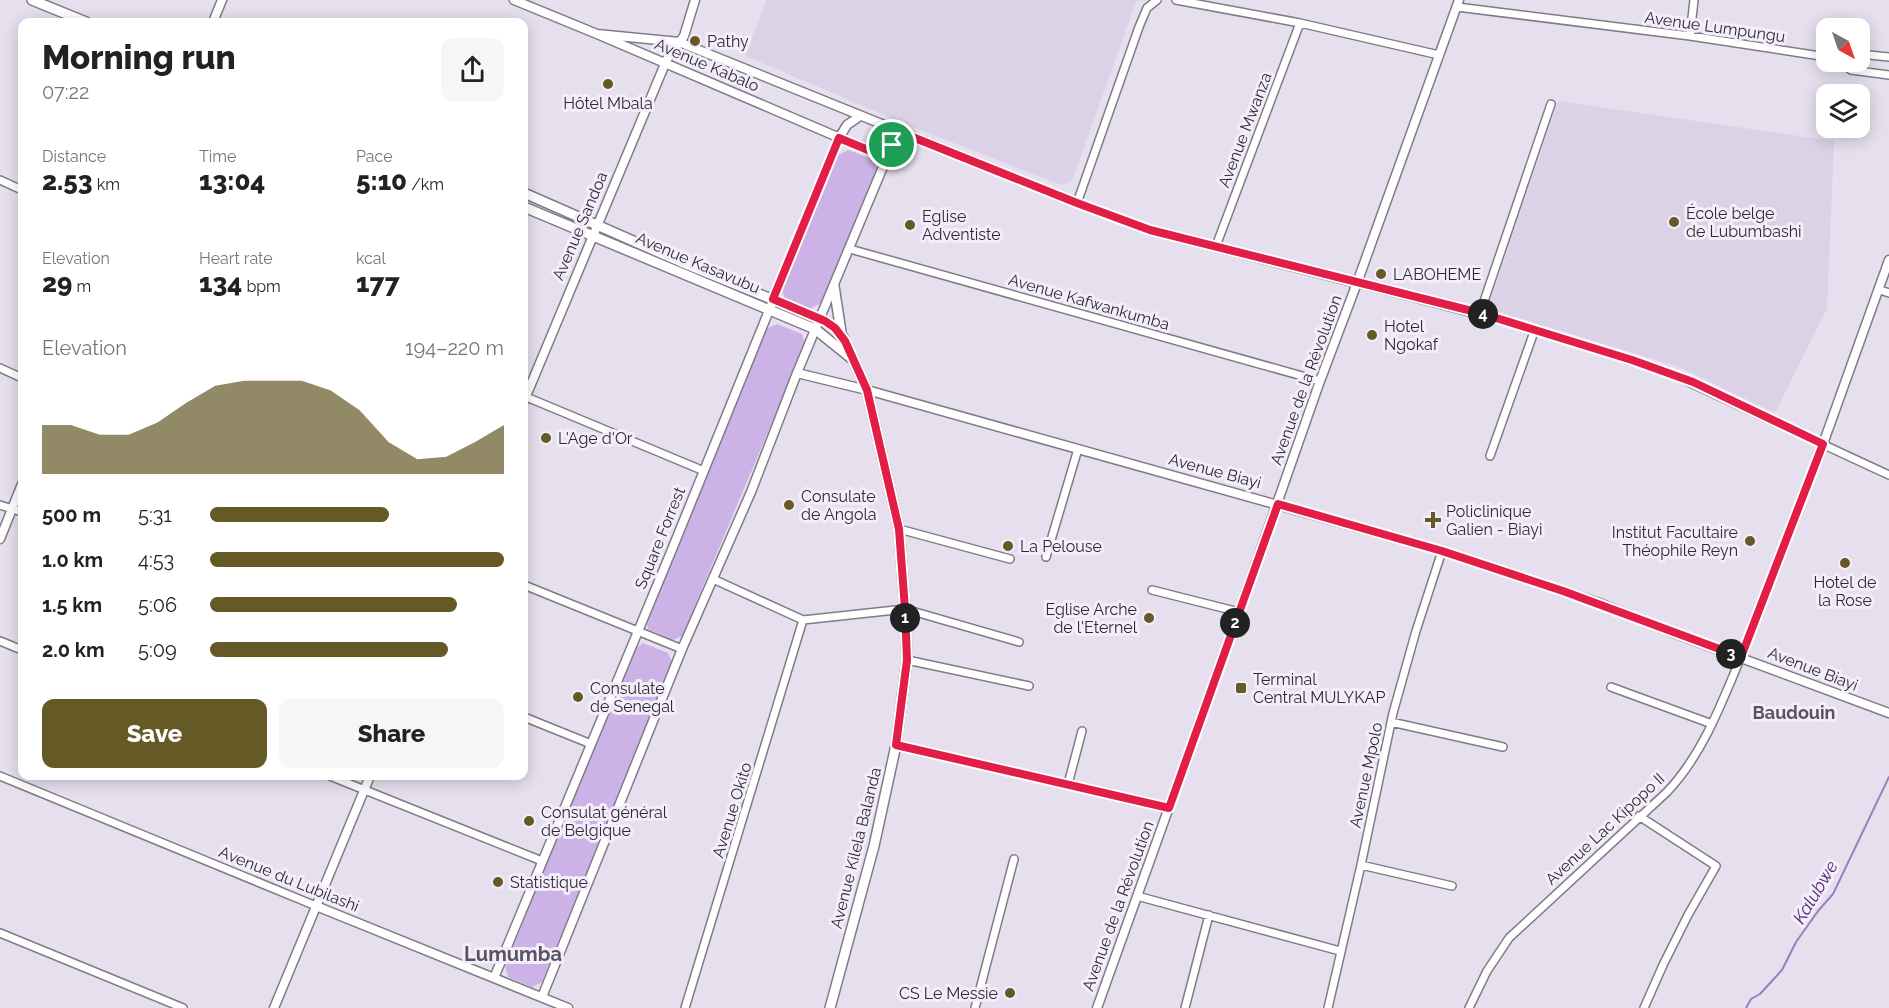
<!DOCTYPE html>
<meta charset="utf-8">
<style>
body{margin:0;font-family:Raleway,sans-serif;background:#f6f6f6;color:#222;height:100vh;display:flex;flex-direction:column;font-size:22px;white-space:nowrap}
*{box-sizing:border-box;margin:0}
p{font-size:20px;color:#767676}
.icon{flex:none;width:33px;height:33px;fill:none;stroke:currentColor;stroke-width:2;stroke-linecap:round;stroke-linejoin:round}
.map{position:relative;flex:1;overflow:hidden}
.side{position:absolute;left:18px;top:18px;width:510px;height:762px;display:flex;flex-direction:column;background:#fff;border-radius:12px;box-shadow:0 3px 15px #0003}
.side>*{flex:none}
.needle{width:39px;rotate:140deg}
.tools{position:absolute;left:1816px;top:18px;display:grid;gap:12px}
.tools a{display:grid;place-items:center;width:54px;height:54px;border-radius:12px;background:#fff;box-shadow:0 3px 15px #0003;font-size:30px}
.pin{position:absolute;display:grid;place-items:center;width:51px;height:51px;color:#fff;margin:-26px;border:3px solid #fff;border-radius:50%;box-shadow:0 2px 6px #0007}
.km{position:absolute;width:30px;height:30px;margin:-15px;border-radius:50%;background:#222;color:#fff;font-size:16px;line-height:30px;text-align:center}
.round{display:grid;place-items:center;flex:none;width:63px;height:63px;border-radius:12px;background:#f6f6f6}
.overview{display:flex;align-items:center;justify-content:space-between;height:102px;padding:0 24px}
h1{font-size:33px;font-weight:800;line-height:45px}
.metrics{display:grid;grid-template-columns:repeat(3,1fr);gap:9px;height:102px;padding:6px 24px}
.metrics div{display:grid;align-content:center}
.metrics b{font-size:26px;font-weight:800}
.metrics small{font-size:16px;font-weight:400}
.metrics p{font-size:16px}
.chart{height:168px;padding:12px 24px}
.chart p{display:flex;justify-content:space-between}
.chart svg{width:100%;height:108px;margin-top:6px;fill:#655926;opacity:.7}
.primary-button{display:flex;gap:12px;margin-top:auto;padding:12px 24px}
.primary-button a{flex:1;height:69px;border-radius:12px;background:#655926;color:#fff;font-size:24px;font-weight:800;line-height:69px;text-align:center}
.primary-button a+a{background:#f6f6f6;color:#222}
ul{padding:0 24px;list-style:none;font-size:20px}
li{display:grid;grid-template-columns:96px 72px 1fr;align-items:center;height:45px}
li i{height:15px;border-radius:8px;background:#655926}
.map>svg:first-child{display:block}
.built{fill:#dbd2e7}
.green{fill:#ccb2e6}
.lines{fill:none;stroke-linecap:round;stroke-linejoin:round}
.stream{stroke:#9f7dbf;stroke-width:2}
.minor-casing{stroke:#817a87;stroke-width:10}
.tertiary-casing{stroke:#817a87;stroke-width:11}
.secondary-casing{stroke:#817a87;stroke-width:12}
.minor{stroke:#fff;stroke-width:7}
.tertiary{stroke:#fff;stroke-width:8}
.secondary{stroke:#fff;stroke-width:9}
.route-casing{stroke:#fff;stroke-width:12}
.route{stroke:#e11d48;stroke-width:8}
.poi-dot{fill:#655926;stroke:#f4edfb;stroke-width:2}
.labels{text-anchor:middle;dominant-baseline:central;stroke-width:6;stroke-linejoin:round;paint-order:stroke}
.street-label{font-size:16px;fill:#2d2b30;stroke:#f4edfb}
.poi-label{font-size:16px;fill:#2d2b30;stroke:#f4edfb;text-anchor:start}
.neighbourhood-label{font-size:18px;font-weight:bold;fill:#59535f;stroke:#f4edfb}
.water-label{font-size:18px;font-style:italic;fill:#532676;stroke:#f4edfb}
.quarter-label{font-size:20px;font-weight:bold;fill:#59535f;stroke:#f4edfb}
</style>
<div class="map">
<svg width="1889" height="1008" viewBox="0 0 1889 1008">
<rect width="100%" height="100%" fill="#e6dfee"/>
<path class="built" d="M766,0H1141L1136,2L1072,181L1062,185L905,124L746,56Z
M1558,101L1834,141L1827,308L1775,413L1679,367L1493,310L1489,304Z"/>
<path class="green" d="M849,150L874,160L877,169L821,303L810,309L784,298L783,289L838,155Z
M777,324L802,334L805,344L682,636L673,640L648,629L646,621L766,329Z
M643,643L668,653L672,662L542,982L532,987L508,977L505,967L634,650Z"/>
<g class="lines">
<path class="stream" d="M1746,1008L1751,999L1760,994L1782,970L1796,942L1818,911L1833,894L1889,777"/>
<g class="minor-casing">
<path id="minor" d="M1176,0L1300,23L1439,55
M1457,7L1690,36L1827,57
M1690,36L1694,0
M1860,54L1889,57
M1841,62L1851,70L1889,75
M0,180L22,190
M1077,203L1139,27L1147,8L1157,0
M1216,246L1300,23
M850,249L1320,381
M1357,283L1535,329L1669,373L1889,475
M1880,290L1889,293
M1480,313L1551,104
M0,368L22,378
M524,396L704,471
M1490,456L1535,329
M0,505L22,512
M899,529L1010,559
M1046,557L1078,449
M713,579L803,620L905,609L1019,642
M524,585L682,649
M1152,590L1239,612
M0,641L22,650
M907,660L1029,686
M1611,687L1712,724
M524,717L591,744
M1391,722L1503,747
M896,745L1169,808
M0,776L316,906
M330,776L542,861
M1068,784L1082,731
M1639,816L1716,866L1688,915L1663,965L1644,1008
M1361,865L1452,886
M1137,896L1340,951
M0,933L183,1008
M685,1008L803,620
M975,1008L1014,859
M1185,1008L1209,915
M1328,1008L1361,865L1393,713L1416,631L1442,551
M1469,1008L1487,971L1509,938L1667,792C1703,754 1721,704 1741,657"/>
</g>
<g class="tertiary-casing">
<path id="tertiary" d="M514,0L597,34L868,150H890
M213,22L222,0
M597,34L679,42L1077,203L1150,230L1357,283
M891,148L905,141L916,139
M797,373L867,390L1442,551L1602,604L1671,632L1889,713
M524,401L667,59L684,36L695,0
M0,539L22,484
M1741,657L1823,444L1889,260
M316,906L568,1008
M494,978L673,547L839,138L847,125L860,116
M542,997L682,649L751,492L797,373L890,150L892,140L890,128
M274,1008L370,776
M1097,1008L1239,612L1320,381L1357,283L1459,0"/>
</g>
<g class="secondary-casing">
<path id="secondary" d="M32,0L86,22
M524,193L681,262L825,321L835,328L843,337L867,390L899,529L905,609L907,660L896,745L874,846L830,1008
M524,207L815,329L851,358
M834,286L841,332"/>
</g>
<use href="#minor" class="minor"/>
<use href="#tertiary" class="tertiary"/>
<use href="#secondary" class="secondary"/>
</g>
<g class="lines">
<g class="route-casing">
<path id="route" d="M890,128L1077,203L1150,230L1480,313L1632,360L1693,382L1823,444L1741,657L1563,591L1442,551L1278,504L1169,808L896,745L907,660L905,609L899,529L867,390L845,341L835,328L825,321L773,299L839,138L868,150H890L892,140Z"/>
</g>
<use href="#route" class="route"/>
</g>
<g class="poi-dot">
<circle cx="695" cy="41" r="6"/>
<circle cx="608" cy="84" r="6"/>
<circle cx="1674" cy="222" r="6"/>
<circle cx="910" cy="225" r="6"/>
<circle cx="1381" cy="274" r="6"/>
<circle cx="1372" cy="335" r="6"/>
<circle cx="546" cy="438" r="6"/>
<circle cx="789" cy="505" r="6"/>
<path d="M1430 511h6v6h6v6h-6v6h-6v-6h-6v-6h6z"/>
<circle cx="1750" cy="541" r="6"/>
<circle cx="1008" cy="546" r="6"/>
<circle cx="1845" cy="563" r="6"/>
<circle cx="1149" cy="618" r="6"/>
<rect x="1235" y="682" width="12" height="12" rx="3"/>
<circle cx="578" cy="697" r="6"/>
<circle cx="529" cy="821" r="6"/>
<circle cx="498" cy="882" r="6"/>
<circle cx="1010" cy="993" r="6"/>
</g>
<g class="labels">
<g class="street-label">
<text transform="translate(1715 27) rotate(8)">Avenue Lumpungu</text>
<text transform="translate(707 65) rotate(23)">Avenue Kabalo</text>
<text transform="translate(1245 130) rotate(-69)">Avenue Mwanza</text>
<text transform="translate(580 226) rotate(-67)">Avenue Sandoa</text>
<text transform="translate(698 263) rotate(23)">Avenue Kasavubu</text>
<text transform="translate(1089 302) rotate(16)">Avenue Kafwankumba</text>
<text transform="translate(1306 380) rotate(-70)">Avenue de la Révolution</text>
<text transform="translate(1215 471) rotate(15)">Avenue Biayi</text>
<text transform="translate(660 538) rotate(-68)">Square Forrest</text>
<text transform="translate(1813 669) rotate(21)">Avenue Biayi</text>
<text transform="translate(1366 775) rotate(-78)">Avenue Mpolo</text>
<text transform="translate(732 810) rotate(-73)">Avenue Okito</text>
<text transform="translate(1605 829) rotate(-43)">Avenue Lac Kipopo II</text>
<text transform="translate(856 848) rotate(-76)">Avenue Kilela Balanda</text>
<text transform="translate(289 879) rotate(22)">Avenue du Lubilashi</text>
<text transform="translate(1118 906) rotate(-70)">Avenue de la Révolution</text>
</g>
<g class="poi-label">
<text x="707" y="41">Pathy</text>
<text x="608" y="103" text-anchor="middle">Hôtel Mbala</text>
<text x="1686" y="213">École belge<tspan x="1686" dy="18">de Lubumbashi</tspan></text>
<text x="922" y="216">Eglise<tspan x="922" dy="18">Adventiste</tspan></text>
<text x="1393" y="274">LABOHEME</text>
<text x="1384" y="326">Hotel<tspan x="1384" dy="18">Ngokaf</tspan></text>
<text x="558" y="438">L'Age d'Or</text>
<text x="801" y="496">Consulate<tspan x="801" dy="18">de Angola</tspan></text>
<text x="1446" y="511">Policlinique<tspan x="1446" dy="18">Galien - Biayi</tspan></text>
<text x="1738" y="532" text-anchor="end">Institut Facultaire<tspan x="1738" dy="18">Théophile Reyn</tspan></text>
<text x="1020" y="546">La Pelouse</text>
<text x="1845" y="582" text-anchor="middle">Hotel de<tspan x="1845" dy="18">la Rose</tspan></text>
<text x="1137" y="609" text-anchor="end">Eglise Arche<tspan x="1137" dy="18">de l'Eternel</tspan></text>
<text x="1253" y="679">Terminal<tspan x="1253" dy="18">Central MULYKAP</tspan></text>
<text x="590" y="688">Consulate<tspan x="590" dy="18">de Senegal</tspan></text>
<text x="541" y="812">Consulat général<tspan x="541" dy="18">de Belgique</tspan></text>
<text x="510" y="882">Statistique</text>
<text x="998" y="993" text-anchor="end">CS Le Messie</text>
</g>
<g class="neighbourhood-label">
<text x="1794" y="712">Baudouin</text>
</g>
<g class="water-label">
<text transform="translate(1815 892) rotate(-59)">Kalubwe</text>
</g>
<g class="quarter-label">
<text x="513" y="954">Lumumba</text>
</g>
</g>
</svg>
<div class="tools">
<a><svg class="needle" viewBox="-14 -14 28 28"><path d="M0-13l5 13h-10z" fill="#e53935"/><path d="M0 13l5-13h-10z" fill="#767676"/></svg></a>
<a><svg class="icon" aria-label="layers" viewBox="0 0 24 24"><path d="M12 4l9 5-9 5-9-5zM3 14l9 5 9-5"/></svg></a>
</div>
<div class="pin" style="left:892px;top:145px;background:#1e9e55"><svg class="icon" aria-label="arrive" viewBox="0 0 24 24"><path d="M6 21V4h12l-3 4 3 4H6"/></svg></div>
<b class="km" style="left:905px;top:618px">1</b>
<b class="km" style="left:1235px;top:623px">2</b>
<b class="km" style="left:1731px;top:654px">3</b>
<b class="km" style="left:1483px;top:314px">4</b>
<section class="side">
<div class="overview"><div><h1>Morning run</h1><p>07:22</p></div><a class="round"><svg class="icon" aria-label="share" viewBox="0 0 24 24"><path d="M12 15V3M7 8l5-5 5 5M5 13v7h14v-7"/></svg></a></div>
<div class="metrics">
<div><p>Distance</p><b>2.53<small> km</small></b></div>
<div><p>Time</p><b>13:04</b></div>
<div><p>Pace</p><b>5:10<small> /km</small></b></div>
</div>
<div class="metrics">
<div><p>Elevation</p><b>29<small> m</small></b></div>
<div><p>Heart rate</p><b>134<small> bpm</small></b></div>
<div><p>kcal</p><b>177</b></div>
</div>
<div class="chart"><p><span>Elevation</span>194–220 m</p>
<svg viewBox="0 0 160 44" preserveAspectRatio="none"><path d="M0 44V24L10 24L20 28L30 28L40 23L50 15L60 8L70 6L80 6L90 6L100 10L110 18L120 31L130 38L140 37L150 31L160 24V44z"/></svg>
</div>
<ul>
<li><b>500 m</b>5:31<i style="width:61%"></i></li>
<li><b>1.0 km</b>4:53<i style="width:100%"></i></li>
<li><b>1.5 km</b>5:06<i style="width:84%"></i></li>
<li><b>2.0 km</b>5:09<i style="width:81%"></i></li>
</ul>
<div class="primary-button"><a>Save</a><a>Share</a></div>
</section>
</div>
